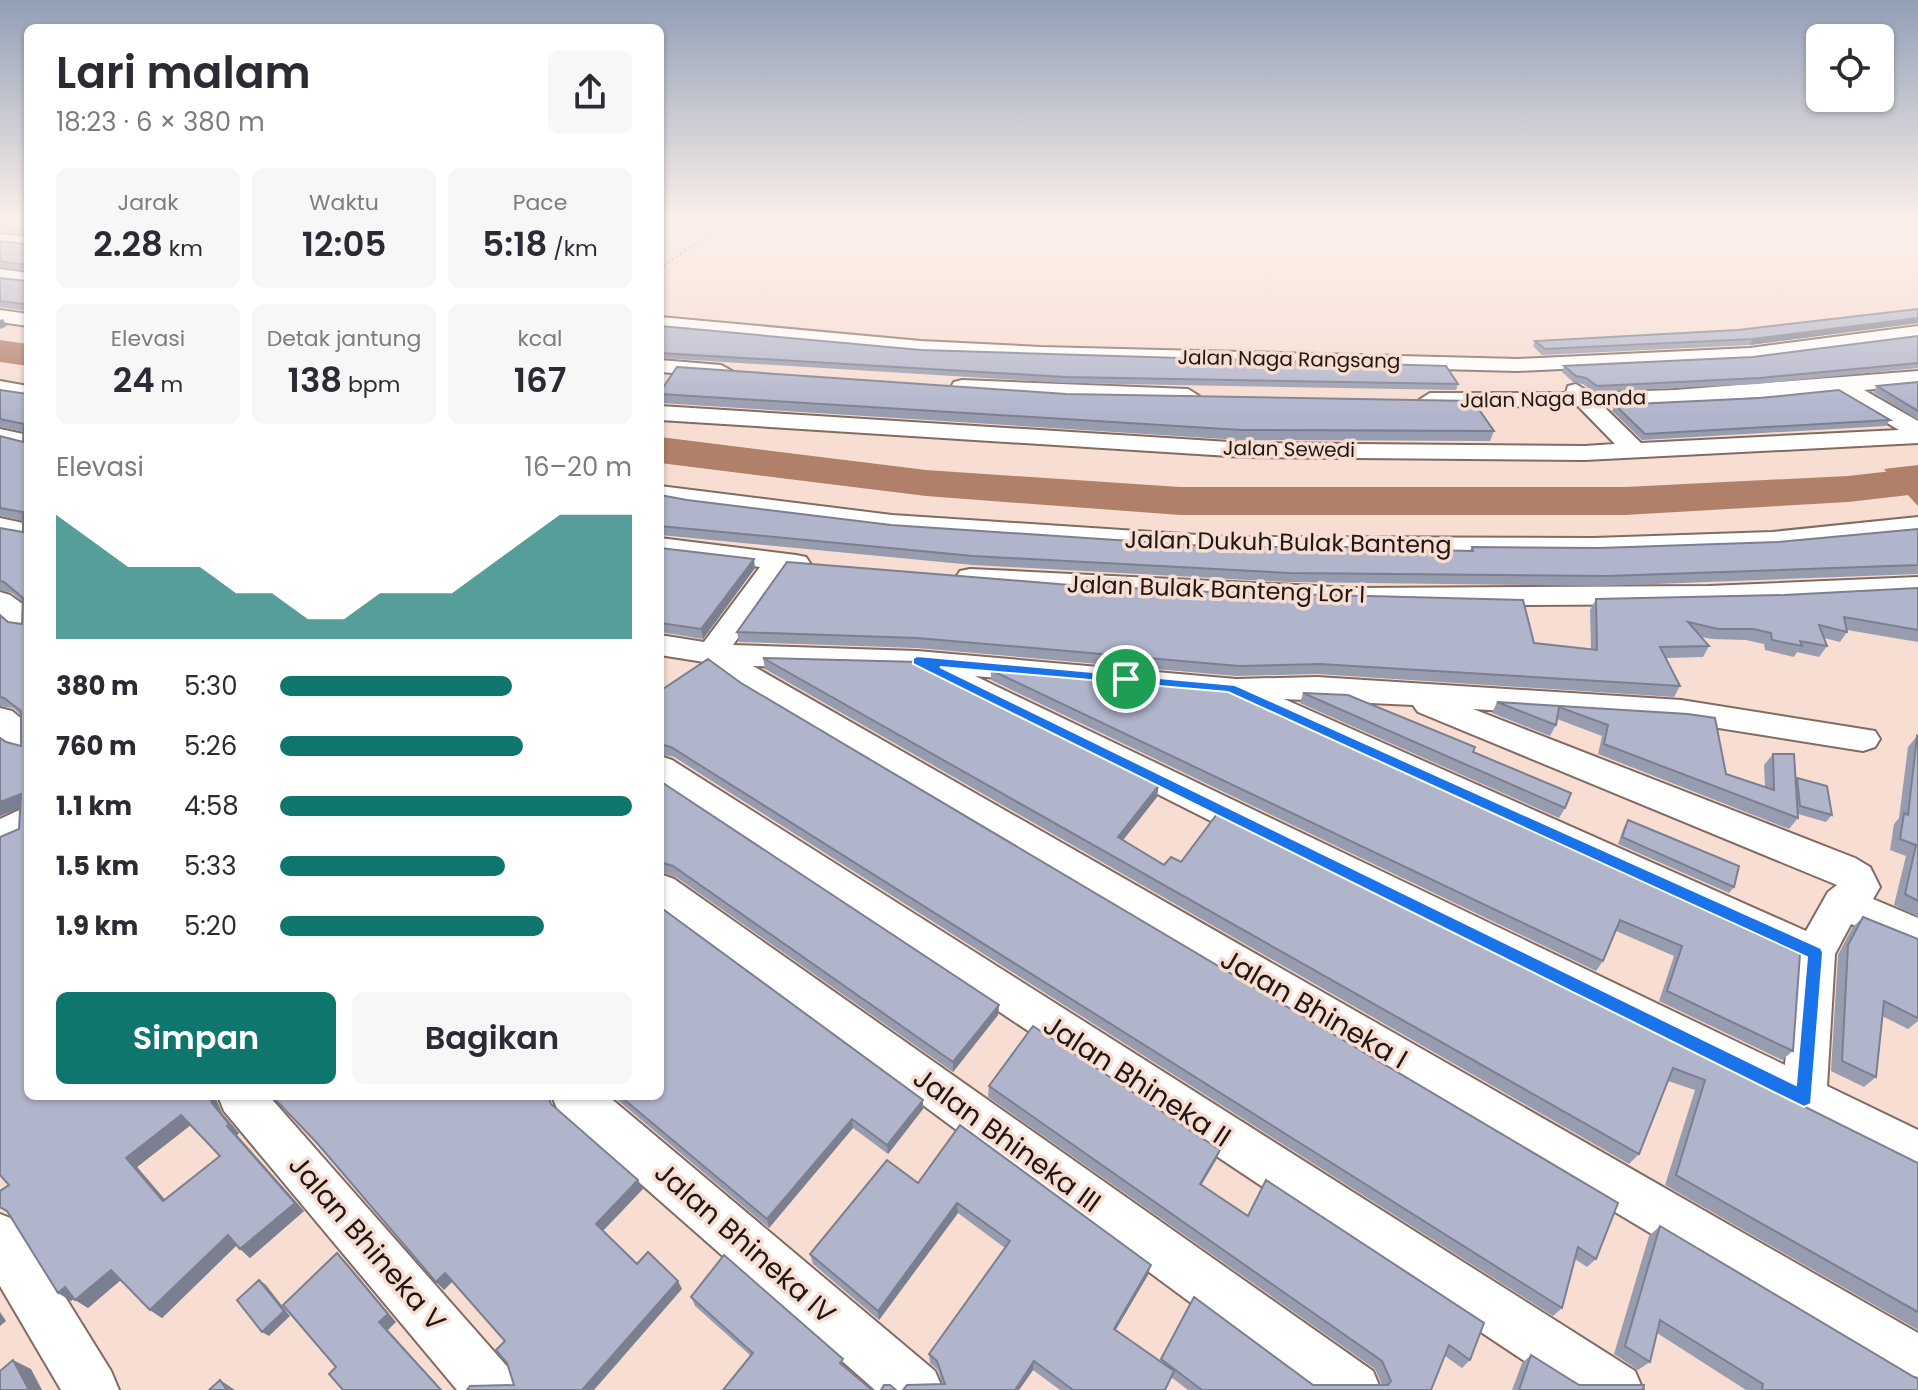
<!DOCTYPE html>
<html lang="id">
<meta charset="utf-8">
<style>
body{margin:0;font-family:Poppins,sans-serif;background:#f7f7f7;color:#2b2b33;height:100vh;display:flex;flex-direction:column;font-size:30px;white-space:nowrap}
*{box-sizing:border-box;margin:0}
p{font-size:26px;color:#7c7c81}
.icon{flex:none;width:44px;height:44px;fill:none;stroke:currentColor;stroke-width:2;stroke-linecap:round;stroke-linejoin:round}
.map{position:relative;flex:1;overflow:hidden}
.details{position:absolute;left:24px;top:24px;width:640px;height:1076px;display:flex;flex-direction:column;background:#fff;border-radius:12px;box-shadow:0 2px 6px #0004}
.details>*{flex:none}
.tools{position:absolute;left:1806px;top:24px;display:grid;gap:16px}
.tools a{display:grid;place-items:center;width:88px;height:88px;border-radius:12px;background:#fff;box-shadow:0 2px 6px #0004;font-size:40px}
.pin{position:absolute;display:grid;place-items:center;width:68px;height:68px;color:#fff;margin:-34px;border:4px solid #fff;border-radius:50%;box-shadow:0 2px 8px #0007}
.round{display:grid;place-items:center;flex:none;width:84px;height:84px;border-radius:12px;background:#f7f7f7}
.summary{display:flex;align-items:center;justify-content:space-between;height:136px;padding:0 32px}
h1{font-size:44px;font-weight:600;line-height:60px}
.stats{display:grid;grid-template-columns:repeat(3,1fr);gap:12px;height:136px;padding:8px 32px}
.stats div{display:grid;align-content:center;border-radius:12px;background:#f7f7f7;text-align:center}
.stats b{font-size:34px;font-weight:600}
.stats small{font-size:22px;font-weight:400}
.stats p{font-size:22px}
.chart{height:224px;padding:16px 32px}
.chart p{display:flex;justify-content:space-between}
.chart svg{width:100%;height:144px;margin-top:8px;fill:#0f766e;opacity:.7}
.action{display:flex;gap:16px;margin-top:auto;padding:16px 32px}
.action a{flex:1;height:92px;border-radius:12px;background:#0f766e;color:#fff;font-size:32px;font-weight:600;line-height:92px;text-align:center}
.action a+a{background:#f7f7f7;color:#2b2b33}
ul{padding:0 32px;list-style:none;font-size:26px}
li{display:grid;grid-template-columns:128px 96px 1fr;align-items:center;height:60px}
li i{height:20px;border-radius:10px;background:#0f766e}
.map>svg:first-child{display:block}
.water{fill:#b1806a}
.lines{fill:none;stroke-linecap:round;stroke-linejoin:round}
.river{fill:#b1806a;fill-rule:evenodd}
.minor-casing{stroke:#826b61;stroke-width:4}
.path{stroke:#9b8880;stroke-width:3;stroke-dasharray:1 4;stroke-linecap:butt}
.minor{fill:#fff;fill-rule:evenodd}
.wall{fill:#989caf;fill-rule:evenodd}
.shaded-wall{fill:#7c7f8f}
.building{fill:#b1b5cc;stroke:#7c7f8f;stroke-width:2;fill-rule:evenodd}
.route{fill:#1a73e8;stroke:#fff;stroke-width:2;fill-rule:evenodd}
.labels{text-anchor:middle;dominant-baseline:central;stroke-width:7;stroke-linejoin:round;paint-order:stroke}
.far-street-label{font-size:20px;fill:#201713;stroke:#f7ddd2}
.street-label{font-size:24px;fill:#201713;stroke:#f7ddd2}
.near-street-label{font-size:28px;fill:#201713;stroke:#f7ddd2}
</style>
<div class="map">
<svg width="1918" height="1390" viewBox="0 0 1918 1390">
<rect width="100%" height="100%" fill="#f7ddd2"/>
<path class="water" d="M1918,465V506L1884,469Z"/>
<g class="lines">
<path class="river" d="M0,340L28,344V366L0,362Z
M660,437L926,470L1180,487H1625L1848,476L1918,468V494L1848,502L1625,515H1180L926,496L660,463Z"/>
<g class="minor-casing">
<path id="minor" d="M0,234L28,237V247L0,244Z
M0,269L28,273V285L0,281Z
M0,310L28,314V326L0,322Z
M660,317L921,341L1041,347L1518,359L1750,348L1918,326V338L1750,360L1518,371L1041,359L921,353L660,329Z
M660,360L721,365L732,371L721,377L660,372Z
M1918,371V385L1864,390L1918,421V443L1585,460L1245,457L660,420V406L1245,443L1585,446L1615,444L1578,406L1430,407L1419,400L1430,393H1566L1568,386L1576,384L1590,393L1675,390ZM1836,393L1899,430L1641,443L1603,406Z
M962,380L1188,389L1199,396L1188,403L954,392L951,387L954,382Z
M0,381L28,386V400L0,395Z
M0,429L28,435V449L0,443Z
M660,486L892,515L1228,537L1594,538L1772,532L1918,517V533L1772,548L1594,554L1228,553L892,531L660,502Z
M0,518L28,524V540L0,534Z
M660,538L796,555L806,557L810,563L806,569L786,570L733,645L917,651L1236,679L1317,677L1681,700L1875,731L1880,739L1875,747L1863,751L1681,722L1473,709L1855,858L1870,867L1880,887L1873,899L1918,918V953L1851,924L1835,954L1827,1086L1918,1130V1177L923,676L920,671L753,666L1918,1333V1390L1899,1382L745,691L704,662L660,655V635L704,642L760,567L660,554ZM975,676L1226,698L1794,962L1785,1065ZM1284,699L1413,705L1418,712L1837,885L1828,892L1806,931Z
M970,569L1355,588L1709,586L1918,577V595L1709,604L1355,606L960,583L956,577L960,571Z
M0,592L10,595L28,608V632L18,630L0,616Z
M0,708L12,711L28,724V754L16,750L0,737Z
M660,756L672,760L1635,1371L1643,1390H1568L660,786Z
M28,806V837L0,850V819Z
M660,874L674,879L1373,1371L1381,1390H1309L660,911Z
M218,1096H269L511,1371L519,1390H457L224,1111Z
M552,1096H608L935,1371L943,1390H875L558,1111Z
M0,1214L18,1221L111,1371L119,1390H61L0,1286Z"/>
</g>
<path class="path" d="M660,268L700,240L748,220"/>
<use href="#minor" class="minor"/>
</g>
<path class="wall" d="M0,220H28V311L0,307V278L26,281V271L0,267V241L24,244L27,241V235L0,231Z
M1918,309V323L1750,345L1542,355L1533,346L1535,341L1738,330Z
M660,326L921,350L1458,384L1456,390L1065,383L660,358Z
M1918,336V368L1757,384L1594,392L1583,384L1573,382L1562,372L1564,366L1753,357Z
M1918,382V420L1873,392L1877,386Z
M0,390L28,394V1096H216L215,1097L222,1113L239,1133L237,1135L304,1211L250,1258L237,1245L162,1318L150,1310L121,1280L88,1308L74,1299L71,1301L8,1213L0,1208V1191L9,1185L20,808L0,816V738L6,742L21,746V715L13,708L0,706V615L8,622L22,624L23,602L12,593L0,590V528L23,532V521L0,516V436L23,442L24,432L0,427ZM190,1125L220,1156L165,1200L137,1167Z
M660,392L1494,431L1490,441L1239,440L661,403Z
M1760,398L1890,420L1886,426L1642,440L1612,411L1615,405Z
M660,495L687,500L891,525L1220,547L1470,550L1472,547L1599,548L1778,542L1918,529V574L1603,586L1288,582L973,565L660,535Z
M660,548L755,568L703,639L660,632V633Z
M1918,588V642L1847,630V632L1840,642L1824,638L1827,646L1819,657L1797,652L1794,657L1765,650L1764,644L1746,640L1712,639L1701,637L1709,646L1703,657L1666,658L1680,686L1674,697L1317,674L1236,676L917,648L739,642L737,632L1534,643L1591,649L1590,610L1596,599L1784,595Z
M763,658L921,667L1157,797L1123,840L1164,865L1181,862L1918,1163V1330L1665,1185L1695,1090L1668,1081L1639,1154L1629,1164L765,669Z
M991,670L1800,954L1793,1051L1782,1060L1659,1001L1674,956L1616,931L1603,961L1596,971L991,680Z
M741,683L1596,1259L1587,1267L1575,1259L1562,1308L1553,1316L674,757L660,754V691Z
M1303,693L1473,752L1565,808L1559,818L1300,703Z
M1497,702L1688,714L1726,774L1765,787L1764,765L1773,754L1796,780L1797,778L1832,815L1826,822L1798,814V818L1789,829L1598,754L1602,736L1557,719L1556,725L1550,736L1492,713Z
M1917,736L1918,737V917L1894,905L1906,856L1890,850L1894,824L1899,818L1908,747Z
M660,781L999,1005L998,1015L953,1072L676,877L660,872Z
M1628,820L1734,887L1729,893L1618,844L1624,827Z
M1863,917L1918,939V1021L1908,1029L1882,1016L1876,1077L1864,1087L1831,1071L1838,955L1852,928Z
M989,1086L1220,1150L1216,1160L1201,1185L1248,1216L1266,1180L1470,1360L1462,1368L1445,1356L1431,1390H1188L1171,1377L1165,1390H1060L1033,1370L1019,1390H903L942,1384L938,1370L930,1363L929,1354L1005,1248L958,1213L879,1320L813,1264L810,1254L918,1183L1148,1275L1115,1330L1160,1362L1194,1297L1313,1385H1382L1375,1369L988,1097Z
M613,1096L923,1100V1109L888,1154L853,1128L769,1228Z
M1660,1226L1914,1377L1918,1390H1746L1657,1333L1650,1362L1638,1370L1614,1354L1649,1236Z
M691,1297L845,1367L751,1356L695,1306Z
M1531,1355L1579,1385L1643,1390H1512L1522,1363Z"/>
<path class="shaded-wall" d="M1918,318V323L1750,345L1753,339Z
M3,319L7,326L0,329V320Z
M754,559L755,568L703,639L701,629Z
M1159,785L1157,797L1116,849L1118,837Z
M21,794L28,805L0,816V802Z
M999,1005L998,1015L953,1072V1062Z
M209,1096H216L215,1097L222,1113L239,1133L237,1135L304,1211L250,1258L240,1249L227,1126L212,1103Z
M923,1100V1109L888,1154L887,1145Z
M181,1115L191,1125L137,1167L174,1210L163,1201L126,1158Z
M852,1119L853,1128L769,1228L767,1219Z
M1220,1150L1216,1160L1196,1194L1200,1184Z
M638,1180L643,1189L602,1232L596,1224Z
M957,1203L958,1213L879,1320L878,1311Z
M228,1235L239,1243L162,1318L150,1310Z
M337,1253L346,1262L396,1322L388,1330L442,1390H441L379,1322Z
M1151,1265L1148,1275L1111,1338L1114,1329Z
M111,1270L123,1278L88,1308L75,1300Z
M445,1273L453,1281L444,1290L436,1282Z
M259,1280L266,1285L290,1316L269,1336L262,1332Z
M678,1281L682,1289L594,1390H582Z
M65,1287L78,1295L71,1301L58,1293Z
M0,1312L6,1321L0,1326Z
M13,1360L31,1369L42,1390H29Z
M1034,1361L1033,1370L1019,1390H1015Z
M220,1380L235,1390H227Z"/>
<path class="building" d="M0,220H28V308L24,304L0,301V278L26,281L27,265L0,261V241L24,244L27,241V229L0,225Z
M1918,309V318L1753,339L1545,349L1535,341L1738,330Z
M660,326L921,350L1446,366L1458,384L1066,377L660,353Z
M1918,336V363L1760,378L1597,386L1586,378L1576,376L1564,366L1753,357Z
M677,367L1066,394L1473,401L1494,431L1241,430L660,394V392Z
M1918,382V411L1877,386Z
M0,390L28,394V1096H209L212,1103L229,1124L227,1126L295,1203L240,1249L228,1235L150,1310L111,1270L75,1300L65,1287L58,1293L7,1211L0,1207V1191L9,1185L0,1175V837L19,829L21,794L0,802V738L6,742L21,746V711L4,698L0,697V615L8,622L22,624L23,598L4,582L0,581V528L23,532V512L0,508V436L23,442L24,424L0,419ZM181,1115L220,1156L163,1201L126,1158Z
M1839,390L1890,420L1645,434L1615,405L1760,398Z
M660,495L687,500L891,525L1220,547H1417L1419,550L1473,551L1472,547L1599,548L1778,542L1918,529V565L1608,576L1290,573L973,556L660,526Z
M660,548L754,559L701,629L660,623Z
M787,562L1070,585L1212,592L1523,600L1534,643L1597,650L1596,599L1784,595L1918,588V630L1844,617L1847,632L1819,625L1827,646L1800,641L1802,646L1772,640L1771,633L1753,629H1718L1688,622L1709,646L1660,647L1680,686L1320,664L1239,666L917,638L737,632Z
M763,658L918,662L921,667L1159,785L1118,837L1164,865L1171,857L1181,862L1217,814L1918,1163V1312L1676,1175L1705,1080L1673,1068L1639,1154Z
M708,659L741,683L1618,1203L1596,1259L1578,1247L1562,1308L671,747L660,744V691Z
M991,670L1228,691L1800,954L1793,1051L1667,991L1682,946L1620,920L1603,961Z
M1303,693L1348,695L1475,747L1473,752L1571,793L1565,808Z
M1497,702L1688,714L1715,718L1726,774L1774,790L1773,754H1794L1798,818L1604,744L1608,725L1559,707L1556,725Z
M1917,736L1918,737V901L1905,894L1916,845L1900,839L1904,813L1908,815Z
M1797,778L1827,786L1832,815L1800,806Z
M660,781L999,1005L953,1062L673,866L660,862Z
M1628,820L1739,866L1734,887L1622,837Z
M660,907L923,1100L887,1145L852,1119L767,1219L620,1096H660Z
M1863,917L1918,939V1018L1884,1001L1876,1077L1842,1061L1848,945Z
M1033,1026L1220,1150L1200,1184L1248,1216L1266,1180L1484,1323L1470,1360L1449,1345L1431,1390H1202L1161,1359L1194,1297L1313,1385H1388L1391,1381L1382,1361L989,1086Z
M272,1096H548L551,1104L638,1180L596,1224L637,1264L648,1252L678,1281L582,1390H467L470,1386L514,1385L507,1363L496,1350L505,1341L445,1273L436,1282L317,1143Z
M960,1125L1151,1265L1114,1329L1174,1371L1165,1390H1073L1034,1361L1015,1390H903L907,1385L945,1384L937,1361L929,1354L1010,1241L957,1203L878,1311L810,1254L887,1160L918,1183Z
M1660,1226L1914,1377L1918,1378V1390H1762L1763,1384L1660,1320L1650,1362L1625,1346Z
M337,1253L388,1314L379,1322L441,1390H343L329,1374L336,1367L283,1305Z
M724,1255L843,1359L840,1363L872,1390H723L753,1353L691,1297Z
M259,1280L284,1311L262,1332L237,1300Z
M1531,1355L1579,1385H1644L1643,1390H1519Z
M13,1360L29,1390H0V1371Z
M220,1380L227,1390H209Z
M884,1385H890L896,1390H881Z"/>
<linearGradient id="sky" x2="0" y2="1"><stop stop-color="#929fb6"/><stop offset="0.53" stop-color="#fbf0eb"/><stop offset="1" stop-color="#fbf0eb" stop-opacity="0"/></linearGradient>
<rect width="1918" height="414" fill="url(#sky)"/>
<path class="route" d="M917,656L1235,685L1821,948L1823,953L1811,1104L1804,1107L1798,1104L913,664V658ZM940,667L1228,692L1807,957L1796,1085Z"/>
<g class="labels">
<g class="far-street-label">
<text transform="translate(1289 359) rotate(1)">Jalan Naga Rangsang</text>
<text transform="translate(1553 399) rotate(-1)">Jalan Naga Banda</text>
<text transform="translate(1289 449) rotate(1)">Jalan Sewedi</text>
</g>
<g class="street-label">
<text transform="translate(1288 542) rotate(1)">Jalan Dukuh Bulak Banteng</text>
<text transform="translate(1216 589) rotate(2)">Jalan Bulak Banteng Lor I</text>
</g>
<g class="near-street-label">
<text transform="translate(1314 1009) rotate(30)">Jalan Bhineka I</text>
<text transform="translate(1137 1081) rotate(33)">Jalan Bhineka II</text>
<text transform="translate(1007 1140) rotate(36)">Jalan Bhineka III</text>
<text transform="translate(367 1243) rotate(49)">Jalan Bhineka V</text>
<text transform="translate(745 1243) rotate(41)">Jalan Bhineka IV</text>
</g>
</g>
</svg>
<div class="tools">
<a><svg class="icon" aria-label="locate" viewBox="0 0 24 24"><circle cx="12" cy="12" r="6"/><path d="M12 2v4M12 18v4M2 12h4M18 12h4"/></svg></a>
</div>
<div class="pin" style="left:1126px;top:679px;background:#1e9e55"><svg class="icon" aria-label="arrive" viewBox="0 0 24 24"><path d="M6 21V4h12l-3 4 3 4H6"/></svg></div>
<section class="details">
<div class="summary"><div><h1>Lari malam</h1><p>18:23 · 6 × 380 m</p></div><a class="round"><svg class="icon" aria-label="share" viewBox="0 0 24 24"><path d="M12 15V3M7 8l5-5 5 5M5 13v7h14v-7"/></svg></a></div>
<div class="stats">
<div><p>Jarak</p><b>2.28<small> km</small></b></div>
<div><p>Waktu</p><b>12:05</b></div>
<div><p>Pace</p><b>5:18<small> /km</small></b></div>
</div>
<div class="stats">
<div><p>Elevasi</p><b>24<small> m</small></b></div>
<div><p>Detak jantung</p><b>138<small> bpm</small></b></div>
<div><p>kcal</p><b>167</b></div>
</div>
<div class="chart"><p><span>Elevasi</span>16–20 m</p>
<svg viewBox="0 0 160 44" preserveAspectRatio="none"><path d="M0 44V6L10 14L20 22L30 22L40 22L50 30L60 30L70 38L80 38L90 30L100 30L110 30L120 22L130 14L140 6L150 6L160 6V44z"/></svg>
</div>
<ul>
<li><b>380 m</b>5:30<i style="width:66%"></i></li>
<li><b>760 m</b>5:26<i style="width:69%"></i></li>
<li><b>1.1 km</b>4:58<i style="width:100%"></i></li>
<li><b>1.5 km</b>5:33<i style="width:64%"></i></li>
<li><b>1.9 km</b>5:20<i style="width:75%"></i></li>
</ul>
<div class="action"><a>Simpan</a><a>Bagikan</a></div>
</section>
</div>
